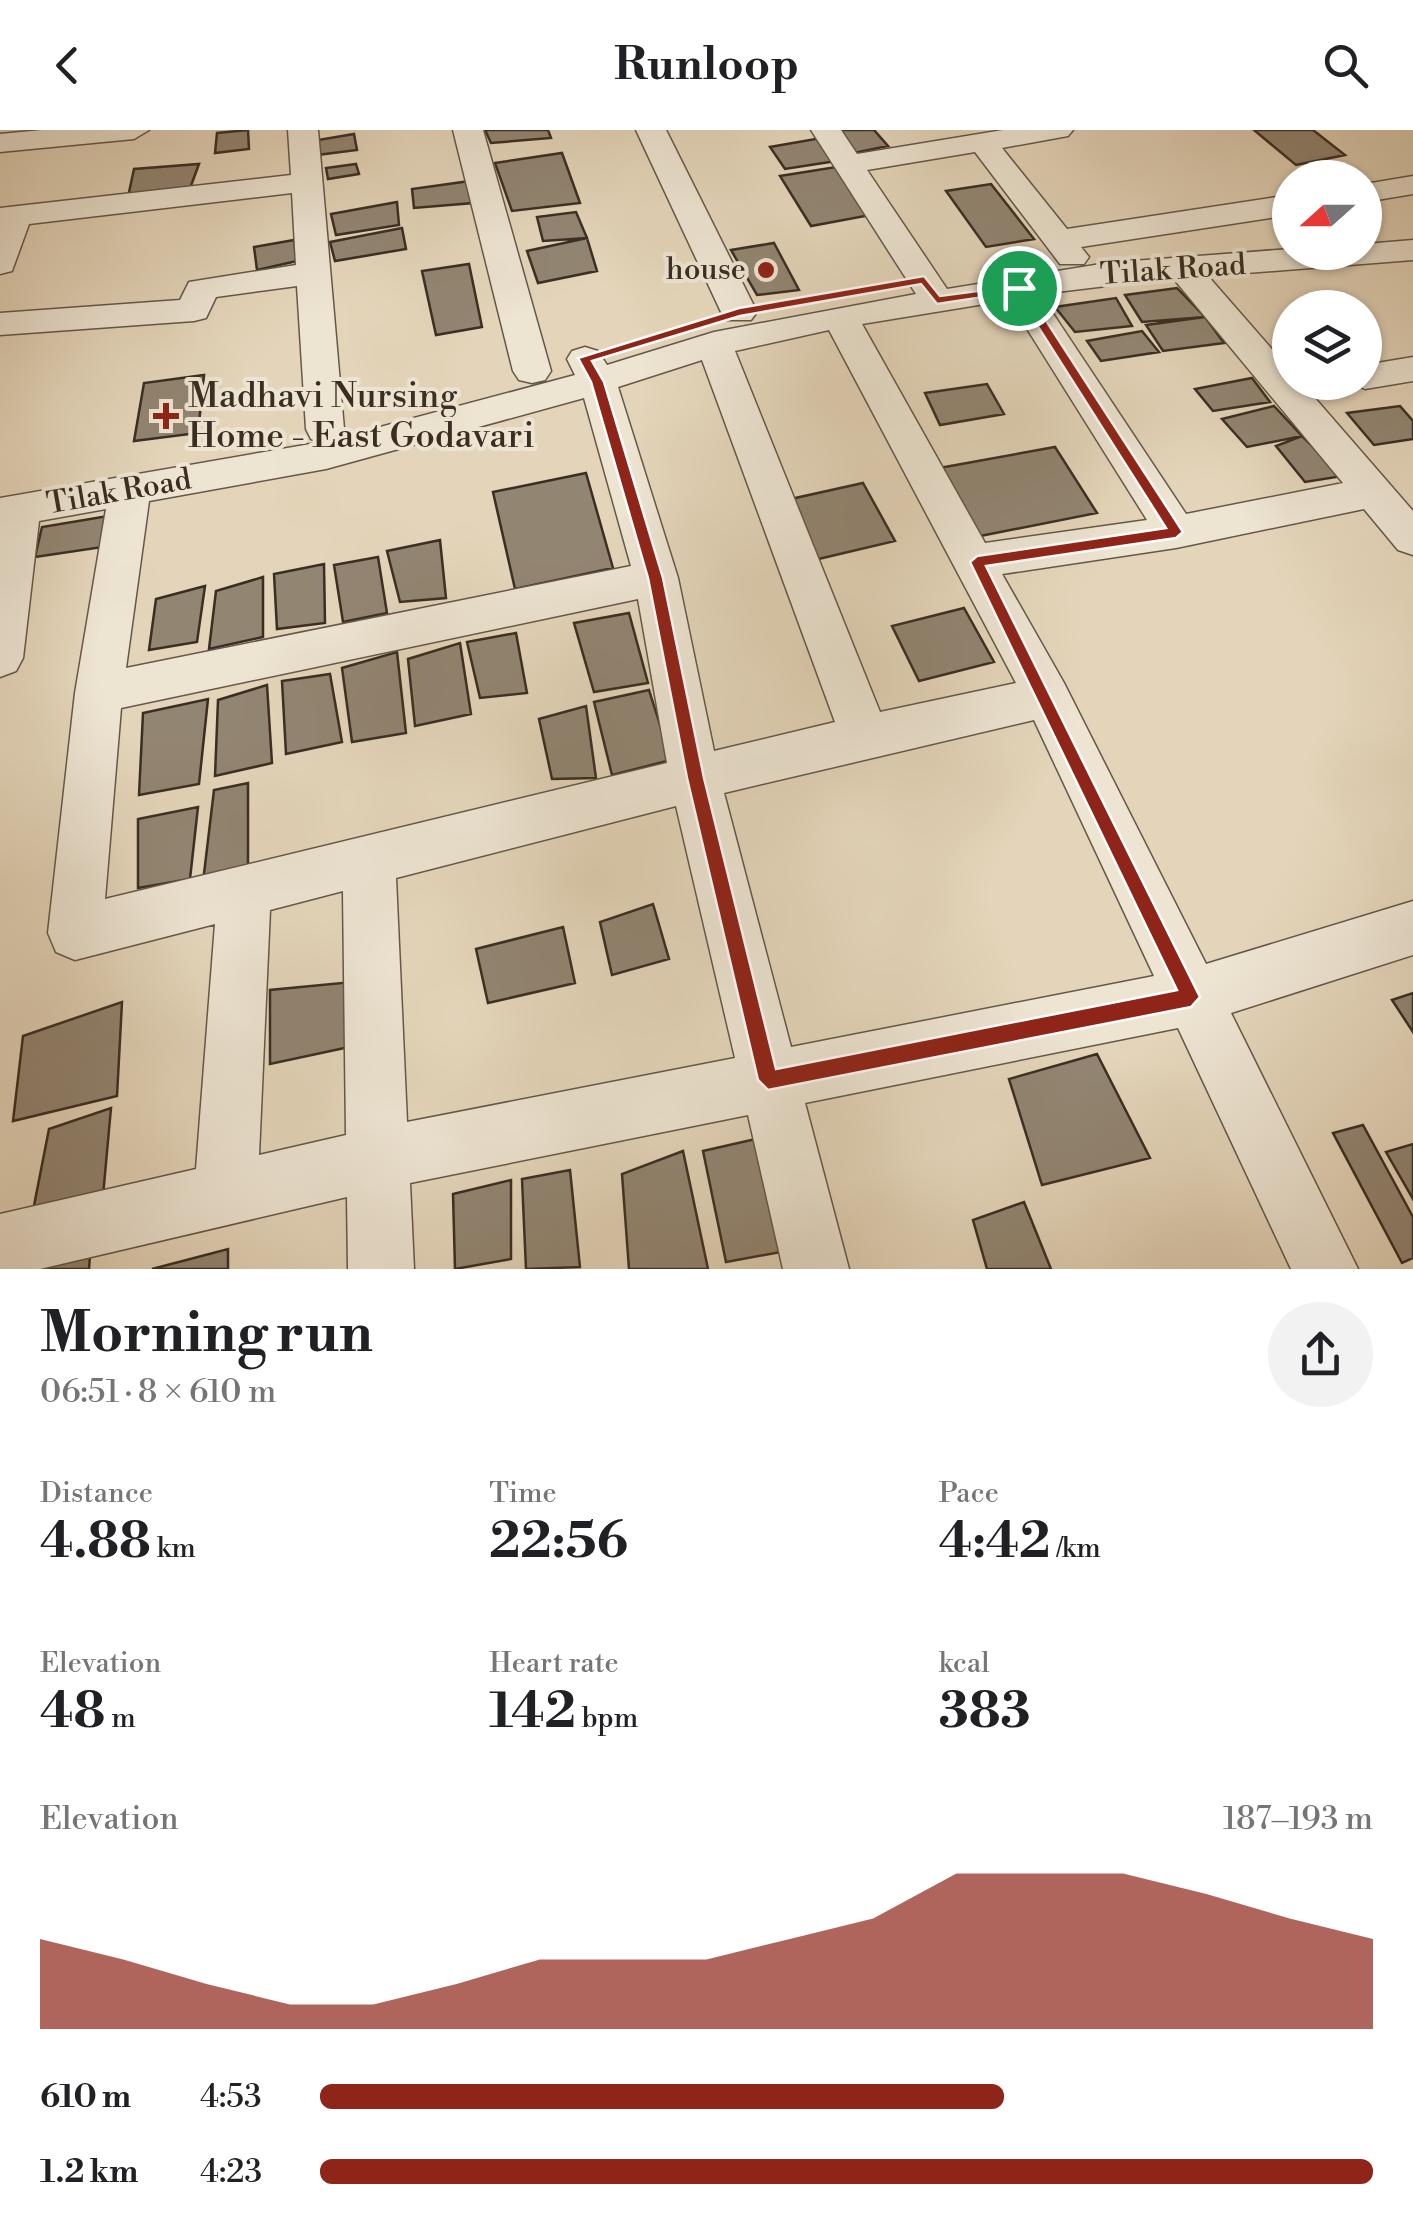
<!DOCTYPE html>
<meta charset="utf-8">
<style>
body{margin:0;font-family:"Libre Bodoni",serif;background:#f2f2f2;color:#202124;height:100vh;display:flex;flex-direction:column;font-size:38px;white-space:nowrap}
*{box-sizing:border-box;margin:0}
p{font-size:32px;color:#757577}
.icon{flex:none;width:55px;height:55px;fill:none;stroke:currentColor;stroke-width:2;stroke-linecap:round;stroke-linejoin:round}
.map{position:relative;height:1139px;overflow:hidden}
.panel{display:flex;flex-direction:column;background:#fff;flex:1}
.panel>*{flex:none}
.needle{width:65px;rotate:249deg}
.controls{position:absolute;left:1272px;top:30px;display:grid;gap:20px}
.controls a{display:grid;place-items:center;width:110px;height:110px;border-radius:50%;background:#fff;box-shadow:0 2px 8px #0004;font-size:50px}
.pin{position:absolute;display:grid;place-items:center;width:85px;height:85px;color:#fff;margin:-42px;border:5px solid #fff;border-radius:50%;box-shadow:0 2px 10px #0007}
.round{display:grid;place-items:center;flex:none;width:105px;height:105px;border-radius:52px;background:#f2f2f2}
.overview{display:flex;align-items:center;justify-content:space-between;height:170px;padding:0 40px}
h1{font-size:55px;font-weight:700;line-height:75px}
.figures{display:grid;grid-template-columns:repeat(3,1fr);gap:15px;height:170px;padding:10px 40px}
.figures div{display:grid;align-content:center}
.figures b{font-size:50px;font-weight:700}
.figures small{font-size:28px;font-weight:400}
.figures p{font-size:28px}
.chart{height:280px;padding:20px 40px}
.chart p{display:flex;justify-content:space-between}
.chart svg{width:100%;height:180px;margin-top:10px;fill:#8f2418;opacity:.7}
ul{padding:0 40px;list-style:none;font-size:32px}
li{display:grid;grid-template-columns:160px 120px 1fr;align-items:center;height:75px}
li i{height:25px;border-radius:12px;background:#8f2418}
header{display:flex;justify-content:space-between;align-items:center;height:130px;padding:0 40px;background:#fff;font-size:45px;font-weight:700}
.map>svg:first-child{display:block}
.building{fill:#928572;stroke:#3a2e23;stroke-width:2.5}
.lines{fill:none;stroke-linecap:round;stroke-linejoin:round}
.minor-casing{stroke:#645849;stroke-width:3}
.minor{fill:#ede4d2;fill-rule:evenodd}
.route{fill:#8f2418;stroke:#fff;stroke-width:2.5;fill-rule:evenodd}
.poi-dot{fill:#8f2418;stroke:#ede4d2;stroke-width:4}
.labels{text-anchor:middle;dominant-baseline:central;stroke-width:8;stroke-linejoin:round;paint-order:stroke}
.far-poi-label{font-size:30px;fill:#3a2e23;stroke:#ede4d2;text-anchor:end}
.far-street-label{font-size:30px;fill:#3a2e23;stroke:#ede4d2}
.poi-label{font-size:35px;fill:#3a2e23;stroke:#ede4d2;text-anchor:start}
</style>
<header><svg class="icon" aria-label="back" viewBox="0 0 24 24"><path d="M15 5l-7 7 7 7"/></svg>Runloop<svg class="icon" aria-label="search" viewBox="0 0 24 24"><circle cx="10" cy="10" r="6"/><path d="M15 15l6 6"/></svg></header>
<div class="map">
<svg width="1413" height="1139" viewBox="0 0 1413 1139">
<rect width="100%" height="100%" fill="#e4d5ba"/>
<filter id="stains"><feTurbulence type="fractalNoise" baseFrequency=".002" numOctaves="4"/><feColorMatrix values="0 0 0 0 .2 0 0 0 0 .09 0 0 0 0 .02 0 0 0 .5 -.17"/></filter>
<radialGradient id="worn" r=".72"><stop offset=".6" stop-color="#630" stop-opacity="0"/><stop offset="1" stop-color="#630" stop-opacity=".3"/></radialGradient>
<path class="building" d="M248,0L249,19L215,23L217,3Z
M485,0H548L551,8L491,13Z
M840,0H874L888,16L849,24Z
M1254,0H1313L1345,25L1296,35Z
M354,4L357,20L317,25L318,10Z
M821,8L836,31L785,39L770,17Z
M562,23L580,73L512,81L495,33Z
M199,34L189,61L128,67L134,39Z
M356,34L359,44L328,49L326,38Z
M836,37L876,84L811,96L780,46Z
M470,51L473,73L414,78L412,59Z
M991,54L1034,109L986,117L946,61Z
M397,72L399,95L336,105L331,84Z
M576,82L587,108L543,111L537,87Z
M402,98L406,119L335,131L330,112Z
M587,108L597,141L538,153L527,121Z
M294,110L297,131L257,140L254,117Z
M774,113L799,160L757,165L731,120Z
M469,134L482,197L436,205L422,141Z
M1177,158L1205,187L1142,192L1125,165Z
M1116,168L1132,196L1075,202L1055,177Z
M1205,187L1224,213L1163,221L1146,195Z
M1142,201L1159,222L1101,231L1087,211Z
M204,245L198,303L134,311L144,253Z
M1252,248L1270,272L1213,281L1195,259Z
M987,254L1004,284L940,295L925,263Z
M1274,276L1302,306L1247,317L1222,289Z
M1400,276L1413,291V309L1374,315L1347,283Z
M1302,306L1343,346L1305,352L1276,316Z
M1055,317L1097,383L970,408L934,339Z
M586,343L613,438L515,459L493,362Z
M863,353L895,411L810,431L782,371Z
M108,386L103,417L35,427L42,397Z
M440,410L446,468L400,472L387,421Z
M378,427L387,483L343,492L334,435Z
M324,434L325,493L277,499L274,444Z
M263,447V507L209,519L216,461Z
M205,456L197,512L149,520L156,469Z
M964,478L994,532L919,551L892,496Z
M629,483L648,553L594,562L574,493Z
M516,503L527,563L480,568L467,512Z
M460,513L471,584L415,596L408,529Z
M397,522L406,603L352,612L342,538Z
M330,544L342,612L286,624L282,551Z
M267,555L272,633L215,646L218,570Z
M649,560L671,630L612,645L594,572Z
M208,569L199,654L139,665L143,583Z
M586,576L596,648L552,649L539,589Z
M248,653V741L203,752L214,660Z
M198,677L190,749L138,758V689Z
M653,774L669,829L612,845L600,792Z
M563,797L575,853L488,873L476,819Z
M352,852L354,916L270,934V860Z
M1413,863V902L1392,870Z
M122,872L117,966L13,991L23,906Z
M1097,924L1150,1028L1042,1055L1009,949Z
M111,978L102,1077L31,1091L49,999Z
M1363,995L1413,1087V1128L1402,1133L1333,1003Z
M760,1008L786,1121L726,1132L703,1021Z
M1413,1014V1069L1386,1022Z
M683,1021L708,1139H629L622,1044Z
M570,1040L580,1137L526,1139L522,1049Z
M511,1050V1129L455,1139L453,1064Z
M1024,1072L1051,1139H987L973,1090Z
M91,1111L89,1139H30Z
M228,1119V1139H152Z"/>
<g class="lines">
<g class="minor-casing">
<path id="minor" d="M42,0H149L134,9L0,22V4Z
M288,0H318L344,299L339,308L575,245L567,229L572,221L585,217L598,221L607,235L714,202L916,164L811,0H841L857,24L1003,0H1073L1068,6L1002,18L1067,99L1290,65V85L1081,117L1089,127L1084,134H1060L975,22L867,40L947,159L1107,133L1290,119L1365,122V114L1413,110V130L1208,146L1290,240V252H1301L1413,381V425L1398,420L1364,379L1176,418L1002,444L1064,553L1206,834L1413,771V825L1231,883L1358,1139H1291L1178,898L805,973L849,1139H783L748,985L410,1053L414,1139H348L347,1067L40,1139H0V1084L196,1039L215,794L75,830L56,822L48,803L75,563L106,379L39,391L23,528L16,541L0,547V368L322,312L311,309L306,299L297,156L216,167L206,188L194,191L0,205V183L180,170L189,152L296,135L292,63L29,94L12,141L0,144V78L291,45ZM1173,148L1343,353L1186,384L1040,164ZM1009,170L1147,390L985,413L862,194ZM829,200L1016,553L880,582L735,221ZM702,230L835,592L714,621L678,448L618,257ZM584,268L631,436L126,538L149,371L326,339ZM638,469L667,633L105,769L121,578ZM1034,590L1154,846L791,917L724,663ZM676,676L735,928L407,992L396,748ZM343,761L346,1005L259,1025L270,780Z
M453,0H483L551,241L545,250L532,253L519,250L513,241Z
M636,0H666L757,182L751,190H727L721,182Z
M1413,46V64L1365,72V54Z
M1413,227V251L1365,259L1350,252H1365V235Z"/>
</g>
<use href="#minor" class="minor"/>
</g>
<path class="route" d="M924,146L940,166L1023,155L1183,402L1176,408L986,436L1200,867L1191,877L768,960L758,950L687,648L648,448L591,252L578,228L739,178ZM921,154L937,174L1016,162L1166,398L977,426L970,432L1177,860L776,939L704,648L663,448L604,252L592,231L740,186Z"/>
<g class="poi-dot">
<circle cx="766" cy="140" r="10"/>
<path d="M161 271h10v10h10v10h-10v10h-10v-10h-10v-10h10z"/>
</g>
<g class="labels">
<g class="far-poi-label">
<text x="746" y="140">house</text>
</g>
<g class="far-street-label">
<text transform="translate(1173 140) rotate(-4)">Tilak Road</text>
<text transform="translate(119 362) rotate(-10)">Tilak Road</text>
</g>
<g class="poi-label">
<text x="188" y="266">Madhavi Nursing<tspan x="188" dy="40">Home - East Godavari</tspan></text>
</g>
</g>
<rect width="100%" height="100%" filter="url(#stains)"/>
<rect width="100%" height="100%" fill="url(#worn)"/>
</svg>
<div class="controls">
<a><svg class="needle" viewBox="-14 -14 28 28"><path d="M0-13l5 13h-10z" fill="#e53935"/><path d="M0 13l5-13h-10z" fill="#757577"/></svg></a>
<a><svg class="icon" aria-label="layers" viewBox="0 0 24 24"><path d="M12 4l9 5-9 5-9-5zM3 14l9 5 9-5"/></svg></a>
</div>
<div class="pin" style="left:1019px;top:158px;background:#1e9e55"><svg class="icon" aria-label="arrive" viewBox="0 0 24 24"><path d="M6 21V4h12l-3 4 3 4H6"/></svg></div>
</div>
<section class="panel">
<div class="overview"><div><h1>Morning run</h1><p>06:51 · 8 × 610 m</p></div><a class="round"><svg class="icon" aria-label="share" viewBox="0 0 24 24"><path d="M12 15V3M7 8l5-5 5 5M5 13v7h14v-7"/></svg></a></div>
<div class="figures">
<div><p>Distance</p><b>4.88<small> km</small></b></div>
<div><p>Time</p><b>22:56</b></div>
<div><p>Pace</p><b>4:42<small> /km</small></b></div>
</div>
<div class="figures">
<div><p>Elevation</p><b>48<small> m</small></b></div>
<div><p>Heart rate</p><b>142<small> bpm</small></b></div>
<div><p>kcal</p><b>383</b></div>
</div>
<div class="chart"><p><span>Elevation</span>187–193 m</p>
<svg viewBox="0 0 160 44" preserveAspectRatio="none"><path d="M0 44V22L10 27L20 33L30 38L40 38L50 33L60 27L70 27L80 27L90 22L100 17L110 6L120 6L130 6L140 11L150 17L160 22V44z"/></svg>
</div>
<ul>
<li><b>610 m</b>4:53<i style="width:65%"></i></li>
<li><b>1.2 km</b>4:23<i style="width:100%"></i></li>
</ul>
</section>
